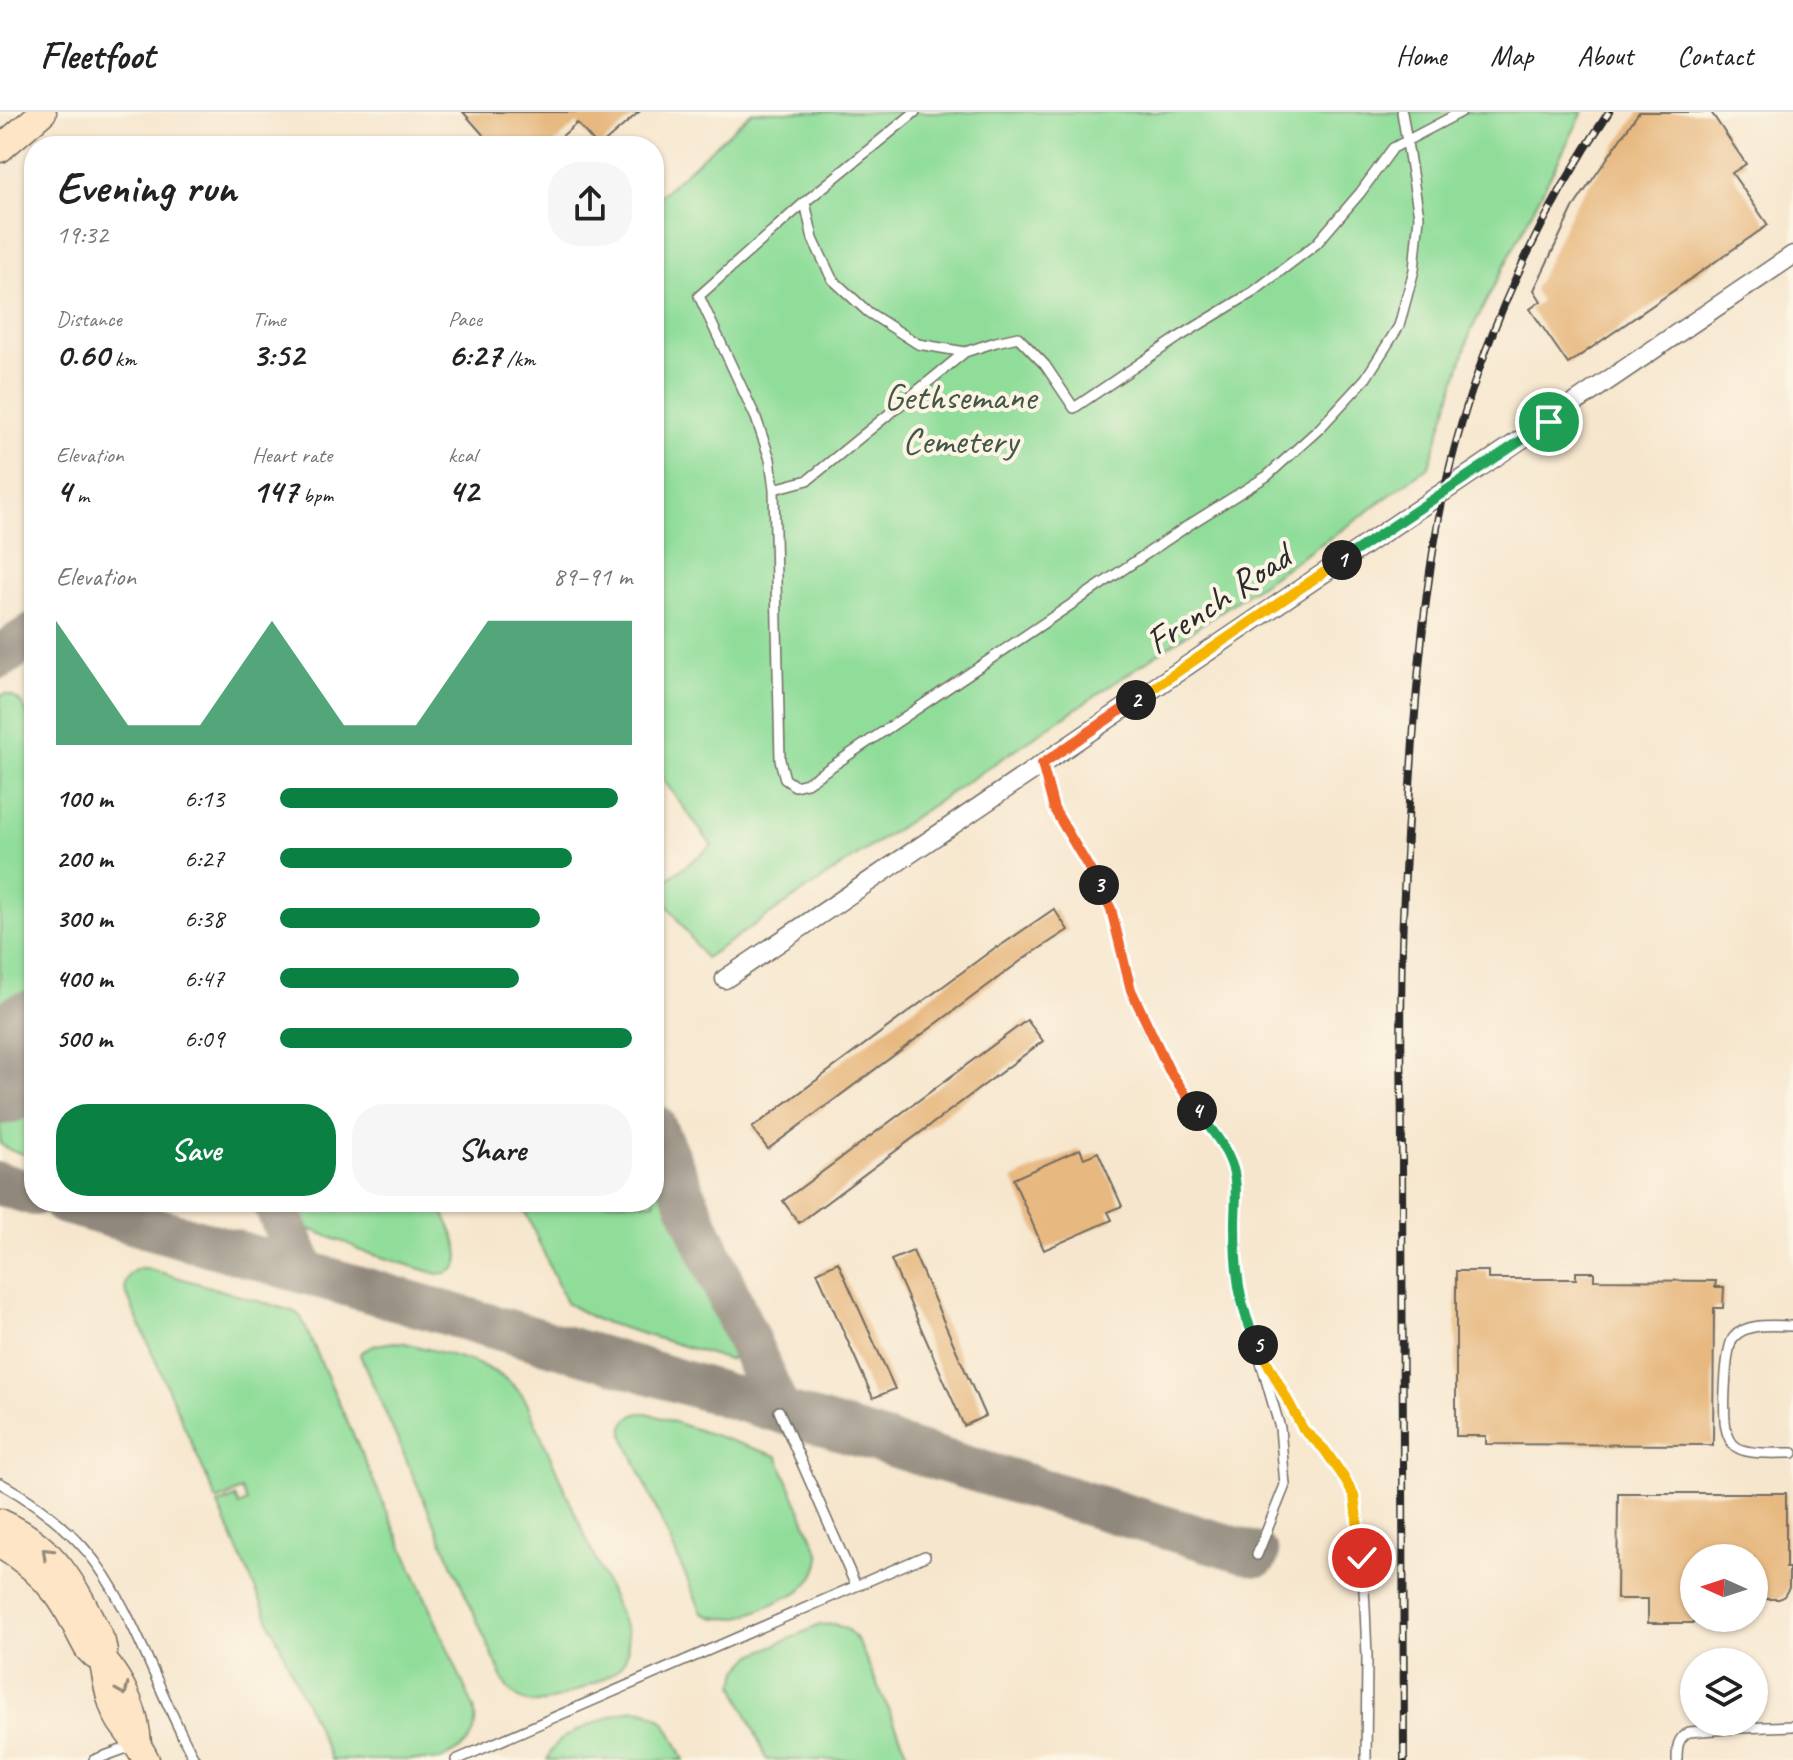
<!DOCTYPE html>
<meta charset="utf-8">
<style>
body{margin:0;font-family:Caveat,sans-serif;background:#f6f6f6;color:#222;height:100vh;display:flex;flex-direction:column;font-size:30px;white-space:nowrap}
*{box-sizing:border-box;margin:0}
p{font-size:26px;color:#767676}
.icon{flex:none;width:44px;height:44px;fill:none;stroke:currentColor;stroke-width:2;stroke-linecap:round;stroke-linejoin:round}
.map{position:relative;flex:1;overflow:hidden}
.drawer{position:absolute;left:24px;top:24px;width:640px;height:1076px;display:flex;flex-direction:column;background:#fff;border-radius:32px;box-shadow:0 2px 6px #0004}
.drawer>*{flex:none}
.needle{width:52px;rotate:273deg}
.buttons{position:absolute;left:1680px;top:1432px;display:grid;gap:16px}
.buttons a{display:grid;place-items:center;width:88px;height:88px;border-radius:50%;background:#fff;box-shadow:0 2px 6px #0004;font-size:40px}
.pin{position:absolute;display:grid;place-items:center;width:68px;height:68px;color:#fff;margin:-34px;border:4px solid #fff;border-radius:50%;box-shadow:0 2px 8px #0007}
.km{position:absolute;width:40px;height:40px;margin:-20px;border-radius:50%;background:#222;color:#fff;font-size:22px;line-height:40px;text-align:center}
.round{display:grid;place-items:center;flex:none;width:84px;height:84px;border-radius:32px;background:#f6f6f6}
.summary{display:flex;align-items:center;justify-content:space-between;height:136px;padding:0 32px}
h1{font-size:44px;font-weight:700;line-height:60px}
.stats{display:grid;grid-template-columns:repeat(3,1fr);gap:12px;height:136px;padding:8px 32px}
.stats div{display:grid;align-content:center}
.stats b{font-size:34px;font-weight:700}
.stats small{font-size:22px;font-weight:400}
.stats p{font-size:22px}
.chart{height:224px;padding:16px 32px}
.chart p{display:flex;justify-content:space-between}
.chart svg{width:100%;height:144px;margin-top:8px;fill:#0b8043;opacity:.7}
.action{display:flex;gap:16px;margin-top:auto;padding:16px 32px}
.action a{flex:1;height:92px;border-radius:32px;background:#0b8043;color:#fff;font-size:32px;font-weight:700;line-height:92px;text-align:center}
.action a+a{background:#f6f6f6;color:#222}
ul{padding:0 32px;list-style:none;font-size:26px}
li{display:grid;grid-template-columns:128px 96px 1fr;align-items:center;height:60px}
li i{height:20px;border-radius:10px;background:#0b8043}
header{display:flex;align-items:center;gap:48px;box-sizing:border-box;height:112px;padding:0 40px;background:#fff;border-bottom:2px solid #e0e0e0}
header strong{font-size:38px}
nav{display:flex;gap:44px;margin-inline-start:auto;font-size:28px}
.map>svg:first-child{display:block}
.green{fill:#90dd9a;stroke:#5e8462;stroke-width:2}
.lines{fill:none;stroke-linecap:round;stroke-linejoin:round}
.taxiway{stroke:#90887c;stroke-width:44}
.runway{stroke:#90887c;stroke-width:112}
.building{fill:#e7b87f}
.lane-casing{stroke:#726c64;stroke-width:12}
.street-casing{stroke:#726c64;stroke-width:21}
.secondary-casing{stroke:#726c64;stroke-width:29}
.lane{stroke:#fff;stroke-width:9}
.street{stroke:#fff;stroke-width:18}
.secondary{stroke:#fee5c5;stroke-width:26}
.rail-casing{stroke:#2b2b2b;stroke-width:8}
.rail{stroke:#fcf5e5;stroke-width:5;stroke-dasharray:15;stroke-linecap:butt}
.oneway{stroke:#948878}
.split-1-casing{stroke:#fff;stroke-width:16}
.split-2-casing{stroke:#fff;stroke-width:16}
.split-3-casing{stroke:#fff;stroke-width:16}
.split-4-casing{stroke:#fff;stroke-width:16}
.split-5-casing{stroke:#fff;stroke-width:16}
.split-6-casing{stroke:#fff;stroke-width:16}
.split-1{stroke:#22a559;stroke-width:10}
.split-2{stroke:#f5b400;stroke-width:10}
.split-3{stroke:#f0652b;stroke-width:10}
.split-4{stroke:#f0652b;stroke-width:10}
.split-5{stroke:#22a559;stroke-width:10}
.split-6{stroke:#f5b400;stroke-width:10}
.labels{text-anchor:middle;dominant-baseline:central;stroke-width:8;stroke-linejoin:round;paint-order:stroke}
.park-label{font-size:38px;fill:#445847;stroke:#fcf5e5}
.street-label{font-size:38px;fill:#2b2b2b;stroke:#fcf5e5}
</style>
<header>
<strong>Fleetfoot</strong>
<nav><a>Home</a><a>Map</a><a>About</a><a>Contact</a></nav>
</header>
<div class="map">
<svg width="1793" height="1648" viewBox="0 0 1793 1648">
<rect width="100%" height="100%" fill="#fcf5e5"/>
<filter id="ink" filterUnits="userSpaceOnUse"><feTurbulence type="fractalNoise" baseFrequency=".0125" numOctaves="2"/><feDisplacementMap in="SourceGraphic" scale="16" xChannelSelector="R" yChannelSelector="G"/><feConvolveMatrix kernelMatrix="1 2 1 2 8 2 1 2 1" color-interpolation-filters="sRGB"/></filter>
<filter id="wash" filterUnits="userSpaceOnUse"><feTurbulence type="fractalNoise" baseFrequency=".006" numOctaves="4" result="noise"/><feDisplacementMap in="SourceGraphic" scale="32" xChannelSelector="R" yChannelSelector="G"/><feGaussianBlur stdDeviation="1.8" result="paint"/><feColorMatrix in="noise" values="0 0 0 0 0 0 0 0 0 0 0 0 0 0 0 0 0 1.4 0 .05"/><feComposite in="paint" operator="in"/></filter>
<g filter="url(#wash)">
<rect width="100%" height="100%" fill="#f6e6cd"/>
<path class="green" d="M752,0H1583L1471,219L1429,354L1355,409L705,846L656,776L712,734L654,655V89Z
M5,582C24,585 27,603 34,619V891L0,913V584Z
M34,984V1045L10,1038L0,1032V1006Z
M654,1063L733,1245L729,1248L597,1208L566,1191L521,1090H654Z
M294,1090H438C447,1110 480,1161 438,1162L358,1138C350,1130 342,1131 332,1126C323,1122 316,1119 305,1116Z
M140,1156H146L295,1200L301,1205L474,1596C480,1626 465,1637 440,1648H331L218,1393L235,1385L239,1394L247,1390L241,1378L217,1389L126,1181C123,1169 128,1160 140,1156Z
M394,1230L405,1231C446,1243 499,1249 525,1287L627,1519C629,1532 629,1545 620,1555C610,1567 548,1593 533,1591C521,1589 513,1583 506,1574L360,1243L361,1240L376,1233Z
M640,1301H647L777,1344L820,1443C819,1458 812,1470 800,1479C770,1492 734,1518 702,1501L623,1322C622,1310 629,1304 640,1301Z
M834,1512L848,1518L858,1529L911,1648H767L734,1573L739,1558L753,1543L820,1513Z
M635,1597C666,1599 673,1624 684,1648H547C550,1640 555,1632 562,1627C574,1618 621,1599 635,1597Z"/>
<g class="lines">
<path class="taxiway" d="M0,545L34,522
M654,1014L779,1299
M0,1072L34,1082
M63,1090L639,1257L1257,1443
M274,1090L305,1160"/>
<path class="runway" d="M0,957L34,934"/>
</g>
<g id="blocks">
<path class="building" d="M463,0H639L600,34H597L577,11L551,34H493Z
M1639,0H1711L1746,52L1732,61L1768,113L1568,252L1530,197L1541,189L1534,178L1573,96Z
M1054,797L1068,818L1022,848L768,1037L752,1016L996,835L997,836Z
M1027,908L1043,929L799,1111L783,1089Z
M1080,1037L1084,1046L1098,1040L1122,1094L1108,1100L1112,1108L1044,1138L1013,1067Z
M913,1139L985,1304L964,1314L891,1148Z
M838,1150L895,1277L873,1286L817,1160Z
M1456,1159H1488V1167H1576V1160H1594V1168L1716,1169L1715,1175H1724L1723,1196H1714L1713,1333L1486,1332V1324H1456Z
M1618,1381H1786V1456H1789V1476L1784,1484L1779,1487H1754V1446H1694V1511H1648V1487H1617Z"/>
</g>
</g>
<g filter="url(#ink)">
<use href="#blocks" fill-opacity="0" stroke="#726c64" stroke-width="2"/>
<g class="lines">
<g class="lane-casing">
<path id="lane" d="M915,0L805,90L699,184L756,306L770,347L774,377L780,648L785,667L795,674L807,671L1192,411L1267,364L1320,316L1366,266L1399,214L1414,158L1419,104L1402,0
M805,90L813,127L832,167L868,200L918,232L965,240
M774,377L808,368L965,240L996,230L1018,225L1045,253L1074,296L1179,225L1253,180L1316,132L1360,81L1393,36L1461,0
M1042,652L1054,697L1095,765L1111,797L1131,878L1151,923L1169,958L1220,1029L1233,1057L1235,1078L1236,1163L1242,1194L1254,1226L1303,1317L1324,1337L1343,1364L1354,1384L1362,1446L1365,1495L1367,1544L1366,1648
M1793,1214C1775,1214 1747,1210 1734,1225C1725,1234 1724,1294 1725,1309C1726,1319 1729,1331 1738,1336C1749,1343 1779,1341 1793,1341
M779,1299L856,1474
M0,1371C42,1394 79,1423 105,1464C142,1522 162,1589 195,1648
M1257,1443L1285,1373L1280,1316L1260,1247
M94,1648L135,1633
M456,1648L925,1444
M1677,1648C1677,1636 1677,1626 1689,1620L1739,1616L1793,1614"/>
</g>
<g class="street-casing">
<path id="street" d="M725,867C1081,625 1439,386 1793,143"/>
</g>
<g class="secondary-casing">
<path id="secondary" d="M0,37L43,0
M0,1410C58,1436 76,1477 102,1530L104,1540L102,1546L95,1544L88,1537C77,1519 70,1498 57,1482C42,1463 21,1445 0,1433
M138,1632C136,1598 123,1571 102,1546C106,1567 109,1591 120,1609C130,1624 138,1631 146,1648"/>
</g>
<use href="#lane" class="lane"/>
<use href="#street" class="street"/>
<use href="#secondary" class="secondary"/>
<g class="rail-casing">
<path id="rail" d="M1404,1648C1403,1450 1403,1252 1402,1055C1402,981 1400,907 1402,834C1404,761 1409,687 1414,614C1421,526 1429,440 1450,354C1481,229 1537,106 1609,0"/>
</g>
<use href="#rail" class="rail"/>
</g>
<defs><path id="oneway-chevron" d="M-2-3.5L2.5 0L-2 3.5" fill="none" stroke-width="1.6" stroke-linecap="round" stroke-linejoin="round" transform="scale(2)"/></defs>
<g class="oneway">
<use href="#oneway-chevron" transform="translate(47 1441) rotate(-136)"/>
<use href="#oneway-chevron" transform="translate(123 1578) rotate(67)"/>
</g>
</g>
<g class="lines" filter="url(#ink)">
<g class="split-1-casing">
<path id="split-1" d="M1342,448L1549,310"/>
</g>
<g class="split-2-casing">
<path id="split-2" d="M1136,588L1342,448"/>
</g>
<g class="split-3-casing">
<path id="split-3" d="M1099,773L1054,697L1042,652L1136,588"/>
</g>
<g class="split-4-casing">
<path id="split-4" d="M1099,773L1111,797L1131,878L1169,958L1197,999"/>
</g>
<g class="split-5-casing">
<path id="split-5" d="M1197,999C1211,1017 1226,1034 1233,1057C1238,1074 1235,1094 1235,1112C1235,1155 1238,1195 1258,1233"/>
</g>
<g class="split-6-casing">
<path id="split-6" d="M1258,1233L1303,1317L1324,1337L1343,1364L1354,1384L1362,1446"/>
</g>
<use href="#split-1" class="split-1"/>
<use href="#split-2" class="split-2"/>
<use href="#split-3" class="split-3"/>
<use href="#split-4" class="split-4"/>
<use href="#split-5" class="split-5"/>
<use href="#split-6" class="split-6"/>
</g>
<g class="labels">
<g class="park-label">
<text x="960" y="284">Gethsemane<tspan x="960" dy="44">Cemetery</tspan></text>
</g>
<g class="street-label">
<text transform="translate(1218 487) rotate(-34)">French Road</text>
</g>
</g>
</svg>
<div class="buttons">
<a><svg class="needle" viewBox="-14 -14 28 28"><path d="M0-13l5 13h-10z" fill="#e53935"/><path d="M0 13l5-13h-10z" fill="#767676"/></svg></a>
<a><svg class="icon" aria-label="layers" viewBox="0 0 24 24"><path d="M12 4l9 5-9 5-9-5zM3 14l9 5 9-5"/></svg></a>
</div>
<div class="pin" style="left:1549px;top:310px;background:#1e9e55"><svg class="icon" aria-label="arrive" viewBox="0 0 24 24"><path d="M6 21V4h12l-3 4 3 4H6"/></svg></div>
<div class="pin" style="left:1362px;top:1446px;background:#d93025"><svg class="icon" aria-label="check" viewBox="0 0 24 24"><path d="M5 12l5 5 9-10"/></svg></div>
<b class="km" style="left:1342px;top:448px">1</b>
<b class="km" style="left:1136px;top:588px">2</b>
<b class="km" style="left:1099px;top:773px">3</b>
<b class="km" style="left:1197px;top:999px">4</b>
<b class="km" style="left:1258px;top:1233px">5</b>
<section class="drawer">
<div class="summary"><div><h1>Evening run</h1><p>19:32</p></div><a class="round"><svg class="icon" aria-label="share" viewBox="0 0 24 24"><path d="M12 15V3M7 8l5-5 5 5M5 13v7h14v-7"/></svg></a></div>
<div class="stats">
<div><p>Distance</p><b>0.60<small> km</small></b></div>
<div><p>Time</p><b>3:52</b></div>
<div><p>Pace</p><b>6:27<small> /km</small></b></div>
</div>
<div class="stats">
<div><p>Elevation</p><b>4<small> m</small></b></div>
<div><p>Heart rate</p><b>147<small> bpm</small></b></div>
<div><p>kcal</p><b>42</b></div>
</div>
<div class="chart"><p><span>Elevation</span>89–91 m</p>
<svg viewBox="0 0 160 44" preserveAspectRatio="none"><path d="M0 44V6L10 22L20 38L30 38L40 38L50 22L60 6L70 22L80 38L90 38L100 38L110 22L120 6L130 6L140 6L150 6L160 6V44z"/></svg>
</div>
<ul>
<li><b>100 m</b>6:13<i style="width:96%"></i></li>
<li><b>200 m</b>6:27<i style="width:83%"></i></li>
<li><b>300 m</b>6:38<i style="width:74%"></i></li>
<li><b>400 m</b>6:47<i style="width:68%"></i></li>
<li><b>500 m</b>6:09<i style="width:100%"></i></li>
</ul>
<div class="action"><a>Save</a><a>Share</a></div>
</section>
</div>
